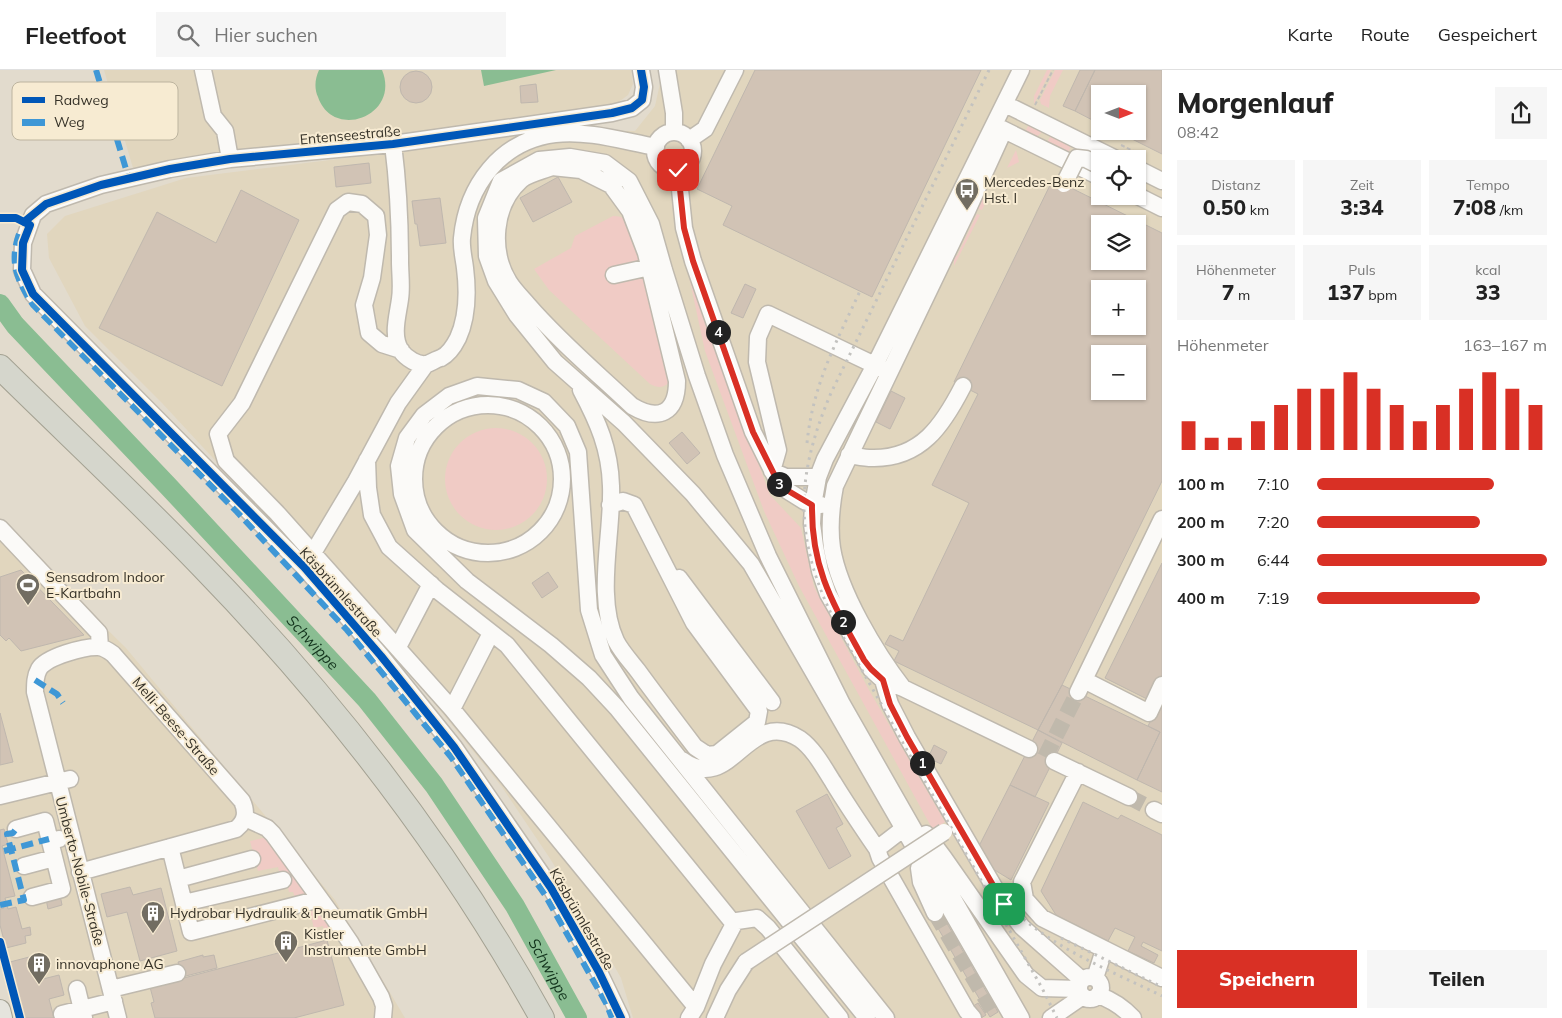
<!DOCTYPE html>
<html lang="de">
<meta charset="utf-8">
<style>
body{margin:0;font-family:Mulish,sans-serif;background:#f6f6f6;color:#222;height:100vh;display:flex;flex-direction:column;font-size:19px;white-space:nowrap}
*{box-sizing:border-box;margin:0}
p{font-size:16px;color:#767676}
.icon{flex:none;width:28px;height:28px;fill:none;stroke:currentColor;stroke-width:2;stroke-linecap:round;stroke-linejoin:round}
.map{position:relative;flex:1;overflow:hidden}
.panel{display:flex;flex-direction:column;background:#fff;width:400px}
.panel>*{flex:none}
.needle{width:32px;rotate:90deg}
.fabs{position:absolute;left:1091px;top:15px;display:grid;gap:10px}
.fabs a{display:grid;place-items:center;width:55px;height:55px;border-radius:0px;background:#fff;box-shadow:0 1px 4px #0004;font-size:25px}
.pin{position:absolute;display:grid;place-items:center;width:42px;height:42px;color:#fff;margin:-21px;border-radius:10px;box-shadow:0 2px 8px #0006}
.km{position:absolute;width:25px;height:25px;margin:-12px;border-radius:50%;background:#222;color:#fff;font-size:14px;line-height:25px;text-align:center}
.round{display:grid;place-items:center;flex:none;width:52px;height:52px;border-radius:0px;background:#f6f6f6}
.head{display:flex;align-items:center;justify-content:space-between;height:85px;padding:0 15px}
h1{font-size:28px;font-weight:800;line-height:38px}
.metrics{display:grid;grid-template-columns:repeat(3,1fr);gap:8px;height:85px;padding:5px 15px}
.metrics div{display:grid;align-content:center;border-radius:0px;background:#f6f6f6;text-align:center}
.metrics b{font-size:21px;font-weight:800}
.metrics small{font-size:14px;font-weight:400}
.metrics p{font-size:14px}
.chart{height:140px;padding:10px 15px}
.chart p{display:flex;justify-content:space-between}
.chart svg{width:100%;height:90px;margin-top:5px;stroke:#d93025;stroke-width:6}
.button{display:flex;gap:10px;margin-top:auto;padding:10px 15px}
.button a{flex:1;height:58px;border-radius:0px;background:#d93025;color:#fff;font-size:20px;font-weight:800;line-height:58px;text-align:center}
.button a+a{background:#f6f6f6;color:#222}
ul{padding:0 15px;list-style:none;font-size:16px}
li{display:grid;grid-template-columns:80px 60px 1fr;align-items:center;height:38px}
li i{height:12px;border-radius:6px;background:#d93025}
header{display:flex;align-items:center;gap:30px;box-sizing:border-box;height:70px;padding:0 25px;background:#fff;border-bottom:1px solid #e0e0e0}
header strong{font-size:24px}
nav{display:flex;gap:28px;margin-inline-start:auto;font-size:18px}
.search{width:350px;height:45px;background:#f6f6f6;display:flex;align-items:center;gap:12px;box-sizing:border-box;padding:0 18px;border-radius:0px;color:#767676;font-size:19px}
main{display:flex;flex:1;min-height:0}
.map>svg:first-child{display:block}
.built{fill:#e1d6be;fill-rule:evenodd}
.green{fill:#f0cbc5}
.water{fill:#8abd92}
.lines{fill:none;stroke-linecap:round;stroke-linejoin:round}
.river{stroke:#8abd92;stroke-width:20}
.building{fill:#d1c3b5;stroke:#bfb7ae;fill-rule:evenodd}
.minor-tunnel{stroke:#c0b9ac;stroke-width:16;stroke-dasharray:16 8;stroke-linecap:butt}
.minor-casing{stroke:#bfb9ae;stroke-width:19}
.major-casing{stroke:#a3a192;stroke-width:22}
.highway-casing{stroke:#a3a192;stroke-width:26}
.path{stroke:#c2bfbc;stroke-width:2;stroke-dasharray:4 2.5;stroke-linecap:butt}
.minor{stroke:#fbfaf8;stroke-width:16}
.major{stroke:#e5e4dd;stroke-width:20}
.highway{stroke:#d5d6cc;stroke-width:24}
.rail{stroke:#c3c2bf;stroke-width:3;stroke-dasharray:2.5 5;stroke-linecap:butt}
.minor-bridge-casing{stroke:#bfb9ae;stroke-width:19;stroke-linecap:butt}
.minor-bridge{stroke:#fbfaf8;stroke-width:16}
.quiet{stroke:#3e97d6;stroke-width:6;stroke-dasharray:12 6;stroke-linecap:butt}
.cycleway-casing{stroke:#f7ebd2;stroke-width:11}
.cycleway{stroke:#0057b8;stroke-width:8}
.route-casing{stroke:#fff;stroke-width:10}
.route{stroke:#d93025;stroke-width:6}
.labels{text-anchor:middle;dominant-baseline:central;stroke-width:4;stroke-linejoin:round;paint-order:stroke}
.street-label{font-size:14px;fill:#363228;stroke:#f7ebd2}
.poi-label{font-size:14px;fill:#363228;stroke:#f7ebd2;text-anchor:start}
.water-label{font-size:15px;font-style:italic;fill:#12331c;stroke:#f7ebd2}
.key{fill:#f7ebd2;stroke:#bdb49f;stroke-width:1}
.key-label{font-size:14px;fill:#363228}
</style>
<header>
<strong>Fleetfoot</strong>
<div class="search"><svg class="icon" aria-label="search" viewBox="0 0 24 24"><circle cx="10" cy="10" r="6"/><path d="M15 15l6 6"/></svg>Hier suchen</div>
<nav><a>Karte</a><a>Route</a><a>Gespeichert</a></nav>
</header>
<main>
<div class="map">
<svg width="1162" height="948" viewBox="0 0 1162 948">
<rect width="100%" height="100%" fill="#e2dbcd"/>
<path class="built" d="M104,0H631L633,14L628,25L616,34L595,38L421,65L133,98Z
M659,0H1162V948H633L621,908L587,848L549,787L502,717L397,587L162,333L85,256L49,188L47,164L65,146L186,108L394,82L540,60L635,61L655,36L661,9ZM1100,24H1138V61H1100ZM1100,89H1138V126H1100ZM1100,154H1138V191H1100ZM1100,219H1138V256H1100ZM1100,284H1138V321H1100Z
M0,454L126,578L335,830L405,948H24L0,860Z"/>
<path class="green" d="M1047,0H1051L1034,34V26Z
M1055,0H1063L1050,26L1049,38L1041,34L1040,30Z
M1029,54L1041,60V63L1035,68L1024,64Z
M1053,66L1071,76L1066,87L1046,74L1050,67Z
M1016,80L1019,92L1007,98Z
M986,119L988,128L982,140L977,138Z
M977,144L980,145L954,196V185L957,186Z
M613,146C624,146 627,150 634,159L669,313C662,318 658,318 650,314L549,220L534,199L571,178L575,166Z
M689,207L770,425L801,458L814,517L869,620L945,752L933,760L799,516L764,441L705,281Z
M445 409a51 51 0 1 1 102 0a51 51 0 1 1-102 0Z
M272,766L309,826L296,830L293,822H289L285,804L280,805L278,797L258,801L250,771Z
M321,835L339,863L325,866L323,856L314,858L309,838Z"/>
<path class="water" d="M319,0H382C401,46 333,71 318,27C314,18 315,9 319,0Z
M481,0H556L484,16Z"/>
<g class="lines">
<path class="river" id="s1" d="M0,234L15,255L168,416L367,630L434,715L515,836L577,948"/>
</g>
<path class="building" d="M755,0H981L872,227L723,155L732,136L697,119Z
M1080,0H1095L1075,41L1063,36Z
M1095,0H1162V84L1116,61H1138V24H1100V54L1075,41Z
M400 17a16 16 0 1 1 32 0a16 16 0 1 1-32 0Z
M536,14L538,32L521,33L520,16Z
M369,93L371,113L336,117L334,97Z
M558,107L572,132L533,152L520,128Z
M1053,109L1162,163V411L1062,615L1038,660L894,591L899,581L885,574L890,565L903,571L969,433L932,415L978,324L954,312ZM1100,154H1138V191H1100ZM1100,219H1138V256H1100ZM1100,284H1138V321H1100Z
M241,120L299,150L222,316L99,258L157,142L216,173Z
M440,128L446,173L420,176L417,154H415L412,131Z
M745,214L756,219L743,248L731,243Z
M891,321L905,328L890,359L876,352Z
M682,362L700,383L687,394L669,373Z
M1162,493V605L1149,630L1105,608Z
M21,500L84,565L21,581L9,568L6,571L0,565V507Z
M548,502L558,517L542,528L532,513Z
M1062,615L1160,662L1137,710L1038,660Z
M1162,627V722L1137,710L1160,662L1148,656Z
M0,643L13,692L0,695Z
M1038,660L1062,673L1035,727L1010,715Z
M934,675L947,682L941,694L928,688Z
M1010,715L1049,733L1011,810L993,799L978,778Z
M827,724L843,754L836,758L851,786L829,799L796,741Z
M1083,732L1118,749L1121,745L1162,765V881L1143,872L1141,876L1158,885L1154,893L1128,881L1135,867L1115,858L1108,871L1056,845L1041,821Z
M4,759L8,774L2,776L15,826L5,828L8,839L16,837L22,859L30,857L31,865L25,866L26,873L6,878L0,855V839L4,838L0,830V760Z
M130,817L133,825L161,818L177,881L140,891L127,842L107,847L101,824Z
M60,825L62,835L48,839L46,829Z
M941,843L998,942L990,947L932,848Z
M327,870L344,935L294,948H155L151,933L154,932L150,917Z
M37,885L43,909L59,905L64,925L49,929L54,948H25L10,892Z
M203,885V887L214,885L217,898L182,907L178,892Z
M978,933L986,945L981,948L972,937Z"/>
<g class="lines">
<path class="minor-tunnel" d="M1045,687L1078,622
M1129,727L1154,740
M935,843L993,941"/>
<g class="minor-casing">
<path id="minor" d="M203,0L213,46L225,61L230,89
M667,0L674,43V62
M1021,0L875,295L825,389L818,407L813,435L812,454L815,476L820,501L828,524L871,599L883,610L903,618L1029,679
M1005,34L1116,89
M994,55L1100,107
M655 81a19 19 0 1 1 38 0a19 19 0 1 1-38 0Z
M689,70L705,59L735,0
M393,74C398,113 400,152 400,191C400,204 402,217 400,229C398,245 391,266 401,281C406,288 418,296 427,294C431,293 436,289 441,288C449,284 454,276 458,268C468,246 468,222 465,198C464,189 461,178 462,168C467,116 500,71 555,64C588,60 623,71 656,77
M552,97L581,100L611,115L630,141L646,183L677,311C677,343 659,352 632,336C597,303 560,272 528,235C522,228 514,220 509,212C490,181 493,135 521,110C528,104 542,101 552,97Z
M1138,99L1162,111
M678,100L684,158L693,191L753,362L780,416L804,431L813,435H821
M1138,126L1162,138
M614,205L650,197
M401,280L382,274L369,263L364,235L372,208L378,165L376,146L362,134L348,132L337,140L242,333L218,364L226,391L277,443L452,639L696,937
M581,320C598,352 610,379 611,416C613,463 595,527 616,571C621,581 631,592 638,601C657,627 676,652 695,677L707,685L717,684L757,652L759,641L694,553L634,435L623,431L610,435
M414 409a74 74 0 1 1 148 0a74 74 0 1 1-148 0Z
M849,385C856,386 865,388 872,388C921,389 943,355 963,316
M367,390L368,418L372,445L389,477L437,520L507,575L734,854
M818,407H786L772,401L778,380L757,292L758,267L768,244L883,299
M0,458L99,563L100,577
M313,483L356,411L398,333L426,294
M679,508L772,632
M398,577L431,514
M883,610L890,634L907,667L1004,834L1022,857L1082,910
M1084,610L1149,643L1162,615
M903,618C876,583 839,522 832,478C829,457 831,437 835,416L967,141L1004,60
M1078,622L1162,449
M452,639L489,567
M682,690C732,727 747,635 800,669C814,679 824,698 833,712C847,735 862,757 877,779
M1054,691L1129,727
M1078,702L1022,812L1025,829L1042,848L1162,908
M0,726L70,709
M1154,740L1162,744
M245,748L267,758L273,764L331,844L350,872L381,927L384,936L383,948
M16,759L45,751L50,771L59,769
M899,762L877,779L880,788L967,941L973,948
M926,764L944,788L1026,905L1042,918L1079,919
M170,777L191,862L320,829
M24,796L54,788
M919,798L921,812L935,843
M80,802L236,759C246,751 247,742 242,731L113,584C109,581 105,578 99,577C85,576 46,587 39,599C35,606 35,614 35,622L118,948
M178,809L252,789
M32,827L62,819L50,771
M184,833L283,810
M1079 918a11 11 0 1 1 22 0a11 11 0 1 1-22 0Z
M1095,908L1104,880
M77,919L84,948
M111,919L177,903
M1098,925C1112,930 1123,937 1133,948
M62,944L114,931
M621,948L599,902L551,818L454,677L381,586L304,497L33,224L22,200L23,173L33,145L46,134L101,115L170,99L230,89L393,74L612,43L632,38L642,30L644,17L641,0
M689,948L696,937L713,894L734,854L737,851L757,848L768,858L840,948
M715,948L728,920L746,892
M867,948L617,638L589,608L551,575L467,511L415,460L402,424L399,396L407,368L424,345L449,326L477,316L518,320L544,332L567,356L578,382L589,540L603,585L631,628L886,948
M1013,948L751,494L693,424L624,353L555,292L517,245L496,211L487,186L486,148L501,111L539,90L570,87L605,93L629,111L651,154L664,200L697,306L725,385L768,486L842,634L1021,948
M1051,948L1083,926"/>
</g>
<g class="major-casing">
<path id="major" d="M0,940L2,948"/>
</g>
<g class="highway-casing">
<path id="highway" d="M0,297C68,364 138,429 204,498C335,633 451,784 542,948"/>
</g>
<path class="path" d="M1035,35L1053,0
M1121,75L1144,86"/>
<use href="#minor" class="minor"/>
<use href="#major" class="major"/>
<use href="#highway" class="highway"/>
<path class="rail" d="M989,0L831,323C794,410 794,470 837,556L1042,918L1057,948
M807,373C813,314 836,273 860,221
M992,817C1034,871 1101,896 1162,926
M1061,868L1162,917"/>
<g class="minor-bridge-casing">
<path id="minor-bridge" d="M1064,114L1077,88L1086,89L1100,96
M746,892L944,762"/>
</g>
<use href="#minor-bridge" class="minor-bridge"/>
<path class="quiet" d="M96,0L129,109
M19,164C9,193 17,210 33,235L237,442L347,560L451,687L545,825L606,933L612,948
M35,610L57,624L63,633
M4,781L49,769
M0,835L24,830L7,764L13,763L16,759"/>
<g class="cycleway-casing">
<path id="cycleway" d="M0,148H16L30,155L23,173L22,200L33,224L304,497L381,586L454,677L551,818L599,902L621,948
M24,152L46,134L101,115L170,99L230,89L393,74L612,43L632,38L642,30L644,17L641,0
M0,872L20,948"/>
</g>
<use href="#cycleway" class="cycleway"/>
</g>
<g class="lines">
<g class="route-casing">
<path id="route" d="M678,100L684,158L693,191L753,362L780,416L812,435C811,500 834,535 864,590L871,599L883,610L890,634L907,667L1004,834"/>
</g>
<use href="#route" class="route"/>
</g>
<defs>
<g id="bus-pin" transform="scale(1.25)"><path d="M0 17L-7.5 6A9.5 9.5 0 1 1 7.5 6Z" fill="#726d62" stroke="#f7ebd2"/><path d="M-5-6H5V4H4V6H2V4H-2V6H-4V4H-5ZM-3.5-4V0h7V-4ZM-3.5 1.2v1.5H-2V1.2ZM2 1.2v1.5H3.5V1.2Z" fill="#fff"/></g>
<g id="stadium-pin" transform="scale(1.25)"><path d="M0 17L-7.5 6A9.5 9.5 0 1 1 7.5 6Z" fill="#726d62" stroke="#f7ebd2"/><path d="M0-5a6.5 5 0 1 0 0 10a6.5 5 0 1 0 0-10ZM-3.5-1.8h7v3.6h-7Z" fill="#fff"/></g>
<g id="building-pin" transform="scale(1.25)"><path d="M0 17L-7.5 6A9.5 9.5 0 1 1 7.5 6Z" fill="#726d62" stroke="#f7ebd2"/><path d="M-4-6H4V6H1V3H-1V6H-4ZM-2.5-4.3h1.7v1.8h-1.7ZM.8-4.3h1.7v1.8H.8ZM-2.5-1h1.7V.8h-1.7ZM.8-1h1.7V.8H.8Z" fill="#fff"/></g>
</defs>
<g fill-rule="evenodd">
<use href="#bus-pin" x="967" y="120"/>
<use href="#stadium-pin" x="28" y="515"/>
<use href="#building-pin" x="153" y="843"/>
<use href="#building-pin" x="286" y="872"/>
<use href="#building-pin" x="39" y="894"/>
</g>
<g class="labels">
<g class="street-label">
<text transform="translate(350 65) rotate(-5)">Entenseestraße</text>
<text transform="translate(341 522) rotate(48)">Käsbrünnlestraße</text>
<text transform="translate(176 656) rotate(49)">Melli-Beese-Straße</text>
<text transform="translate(80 801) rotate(75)">Umberto-Nobile-Straße</text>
<text transform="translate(582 849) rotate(60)">Käsbrünnlestraße</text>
</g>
<g class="poi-label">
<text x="984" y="112">Mercedes-Benz<tspan x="984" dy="16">Hst. I</tspan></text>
<text x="46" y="507">Sensadrom Indoor<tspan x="46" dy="16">E-Kartbahn</tspan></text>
<text x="170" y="843">Hydrobar Hydraulik &amp; Pneumatik GmbH</text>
<text x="304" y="864">Kistler<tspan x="304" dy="16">Instrumente GmbH</tspan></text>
<text x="56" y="894">innovaphone AG</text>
</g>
<g class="water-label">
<text stroke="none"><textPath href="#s1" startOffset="461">Schwippe</textPath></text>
<text stroke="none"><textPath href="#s1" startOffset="866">Schwippe</textPath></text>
</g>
</g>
<rect x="12" y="12" width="166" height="58" rx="8" class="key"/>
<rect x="22" y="27" width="23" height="6" fill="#0057b8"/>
<rect x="22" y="49" width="23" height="7" fill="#3e97d6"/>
<g class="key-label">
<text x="54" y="35">Radweg</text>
<text x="54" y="57">Weg</text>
</g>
</svg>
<div class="fabs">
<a><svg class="needle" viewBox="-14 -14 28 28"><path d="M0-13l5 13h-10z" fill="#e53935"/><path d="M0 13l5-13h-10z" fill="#767676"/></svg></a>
<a><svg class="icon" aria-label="locate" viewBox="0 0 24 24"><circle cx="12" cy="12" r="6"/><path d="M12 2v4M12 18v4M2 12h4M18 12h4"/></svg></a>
<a><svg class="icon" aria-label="layers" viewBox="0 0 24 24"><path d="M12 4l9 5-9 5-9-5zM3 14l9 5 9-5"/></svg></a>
<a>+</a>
<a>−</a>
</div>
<div class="pin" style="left:1004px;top:834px;background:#1e9e55"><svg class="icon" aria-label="arrive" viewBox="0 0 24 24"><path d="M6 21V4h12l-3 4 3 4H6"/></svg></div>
<div class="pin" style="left:678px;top:100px;background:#d93025"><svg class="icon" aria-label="check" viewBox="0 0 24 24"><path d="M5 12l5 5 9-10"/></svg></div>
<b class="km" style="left:922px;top:693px">1</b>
<b class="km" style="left:843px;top:552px">2</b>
<b class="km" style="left:779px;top:414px">3</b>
<b class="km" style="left:718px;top:262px">4</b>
</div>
<section class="panel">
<div class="head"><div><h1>Morgenlauf</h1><p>08:42</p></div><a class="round"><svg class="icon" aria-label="share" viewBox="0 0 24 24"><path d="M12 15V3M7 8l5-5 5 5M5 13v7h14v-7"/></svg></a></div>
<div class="metrics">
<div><p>Distanz</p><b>0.50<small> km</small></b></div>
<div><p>Zeit</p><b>3:34</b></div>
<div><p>Tempo</p><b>7:08<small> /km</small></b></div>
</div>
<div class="metrics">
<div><p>Höhenmeter</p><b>7<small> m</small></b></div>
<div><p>Puls</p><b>137<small> bpm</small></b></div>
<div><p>kcal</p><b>33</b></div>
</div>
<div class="chart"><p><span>Höhenmeter</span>163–167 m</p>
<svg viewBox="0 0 160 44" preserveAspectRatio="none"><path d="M5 44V30M15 44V38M25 44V38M35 44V30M45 44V22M55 44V14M65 44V14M75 44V6M85 44V14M95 44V22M105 44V30M115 44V22M125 44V14M135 44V6M145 44V14M155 44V22"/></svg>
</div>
<ul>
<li><b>100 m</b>7:10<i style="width:77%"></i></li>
<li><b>200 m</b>7:20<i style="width:71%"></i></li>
<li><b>300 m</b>6:44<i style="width:100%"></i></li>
<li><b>400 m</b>7:19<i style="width:71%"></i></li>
</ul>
<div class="button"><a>Speichern</a><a>Teilen</a></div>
</section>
</main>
